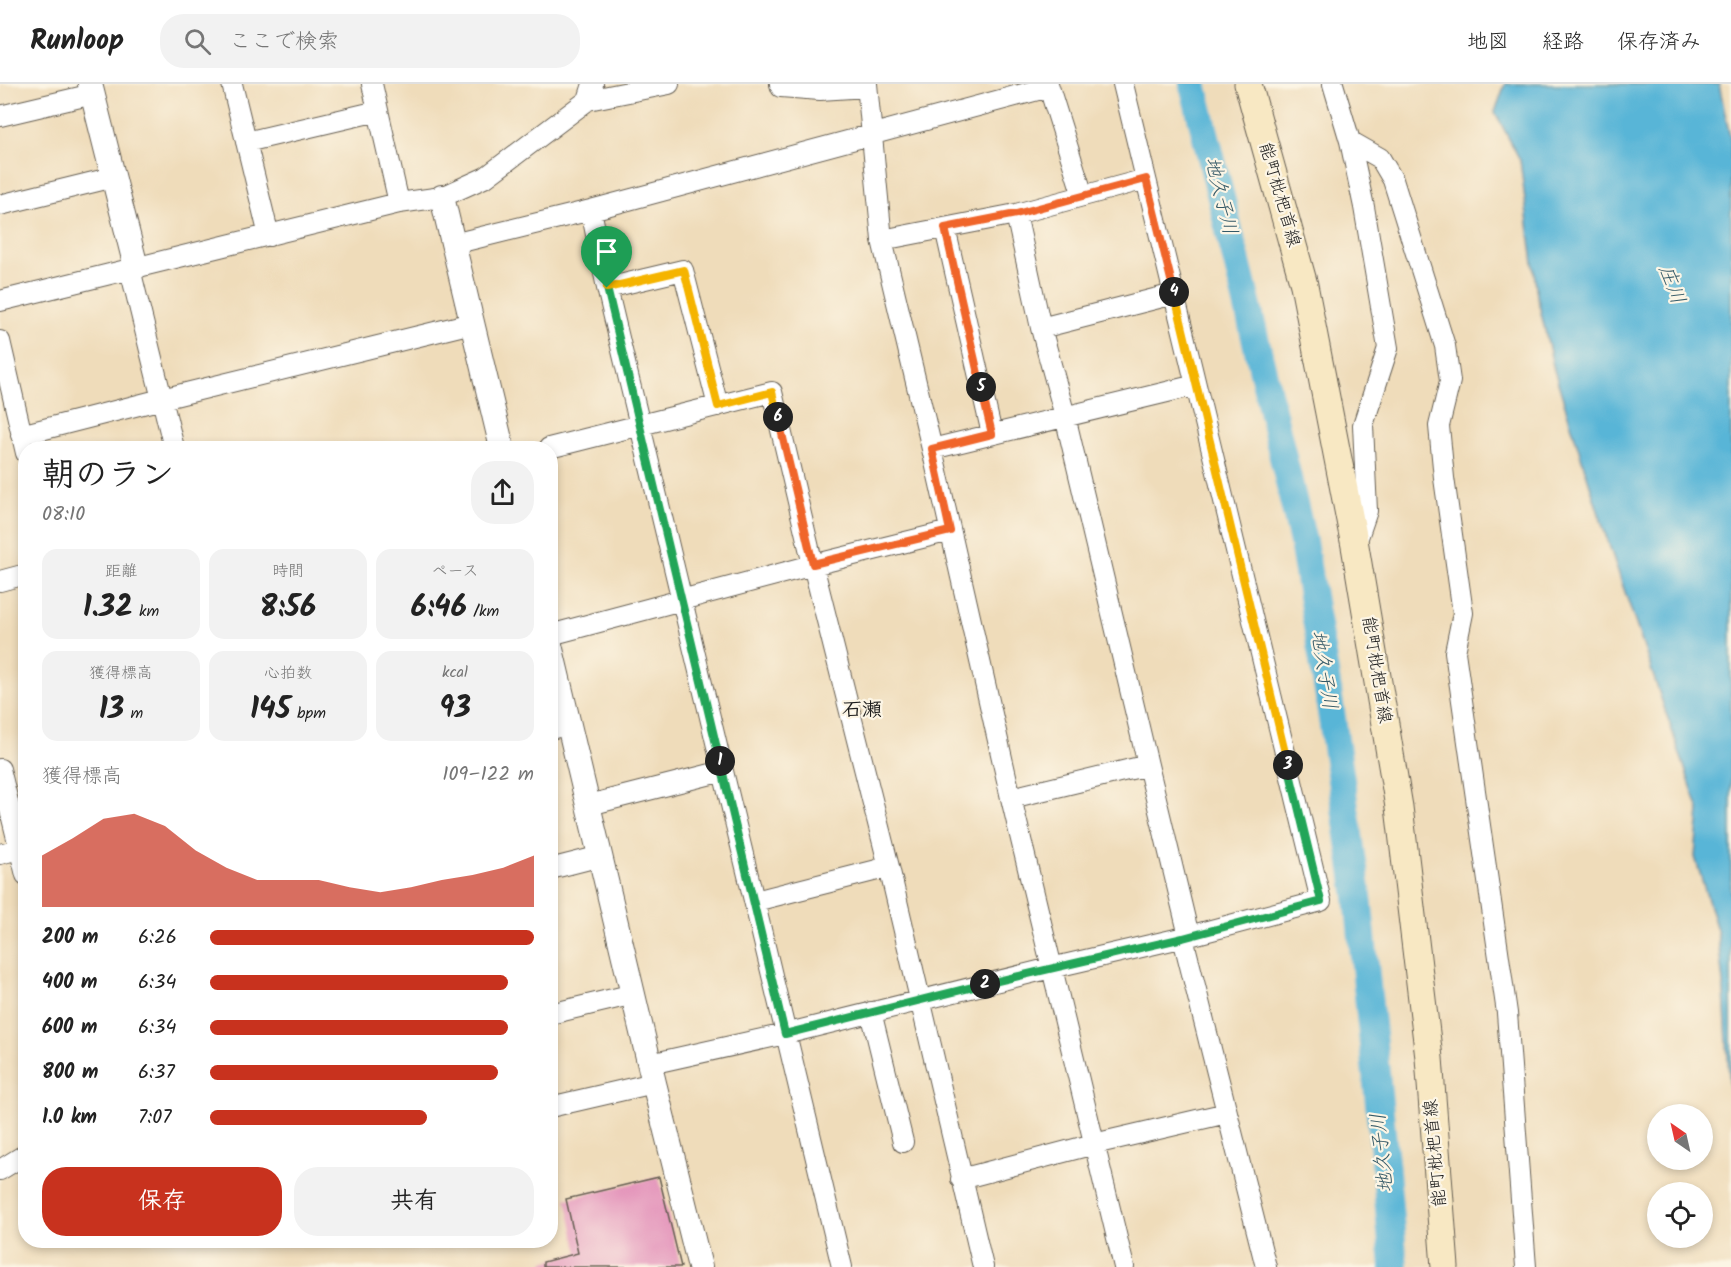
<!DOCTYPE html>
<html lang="ja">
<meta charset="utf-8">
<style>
body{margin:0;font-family:Kalam,"Klee One",sans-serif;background:#f2f2f2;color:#222;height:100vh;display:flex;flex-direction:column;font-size:22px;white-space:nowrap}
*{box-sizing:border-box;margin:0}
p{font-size:20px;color:#767676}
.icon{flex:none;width:33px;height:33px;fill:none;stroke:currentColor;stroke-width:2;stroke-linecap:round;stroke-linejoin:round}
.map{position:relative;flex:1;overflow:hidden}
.details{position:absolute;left:18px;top:357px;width:540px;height:807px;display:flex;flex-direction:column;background:#fff;border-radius:24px;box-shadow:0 3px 9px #0003}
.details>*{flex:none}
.needle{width:39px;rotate:326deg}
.controls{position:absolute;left:1647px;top:1020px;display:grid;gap:12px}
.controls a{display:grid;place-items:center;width:66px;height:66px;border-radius:50%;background:#fff;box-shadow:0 3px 9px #0003;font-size:30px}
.pin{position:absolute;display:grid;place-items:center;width:51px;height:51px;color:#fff;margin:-62px -26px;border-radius:50% 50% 50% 0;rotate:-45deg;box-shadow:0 0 6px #0007}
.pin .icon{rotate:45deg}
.km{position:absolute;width:30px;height:30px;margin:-15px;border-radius:50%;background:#222;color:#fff;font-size:16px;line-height:30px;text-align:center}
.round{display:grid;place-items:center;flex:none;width:63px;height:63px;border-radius:24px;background:#f2f2f2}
.overview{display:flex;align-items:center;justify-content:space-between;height:102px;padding:0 24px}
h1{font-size:33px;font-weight:600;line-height:45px}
.figures{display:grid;grid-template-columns:repeat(3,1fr);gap:9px;height:102px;padding:6px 24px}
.figures div{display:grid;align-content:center;border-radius:15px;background:#f2f2f2;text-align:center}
.figures b{font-size:30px;font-weight:600}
.figures small{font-size:16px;font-weight:400}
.figures p{font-size:16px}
.chart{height:168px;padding:12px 24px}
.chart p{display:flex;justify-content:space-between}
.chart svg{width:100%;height:108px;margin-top:6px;fill:#c8321e;opacity:.7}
.cta{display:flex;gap:12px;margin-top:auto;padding:12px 24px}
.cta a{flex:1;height:69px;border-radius:24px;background:#c8321e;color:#fff;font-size:24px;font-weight:600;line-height:69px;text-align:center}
.cta a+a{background:#f2f2f2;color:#222}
ul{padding:0 24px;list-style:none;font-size:20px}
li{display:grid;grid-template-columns:96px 72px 1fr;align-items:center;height:45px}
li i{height:15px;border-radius:8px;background:#c8321e}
header{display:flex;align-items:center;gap:36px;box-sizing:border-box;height:84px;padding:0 30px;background:#fff;border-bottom:2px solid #e0e0e0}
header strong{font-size:28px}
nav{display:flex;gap:33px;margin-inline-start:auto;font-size:21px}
.search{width:420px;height:54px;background:#f2f2f2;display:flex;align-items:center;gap:15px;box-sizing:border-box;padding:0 21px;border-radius:24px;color:#767676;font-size:22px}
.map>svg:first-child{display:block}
.water{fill:#59b5d7;stroke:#3a687a;stroke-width:1.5}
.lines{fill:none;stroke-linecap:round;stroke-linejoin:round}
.river{stroke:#59b5d7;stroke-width:28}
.building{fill:#e495bb}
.minor-casing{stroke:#665f53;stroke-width:22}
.tertiary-casing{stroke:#665f53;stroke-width:26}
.secondary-casing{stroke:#665f53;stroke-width:29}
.minor{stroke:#fff;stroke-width:20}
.tertiary{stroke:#fff;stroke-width:24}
.secondary{stroke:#f8e8c3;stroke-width:27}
.split-1-casing{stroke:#fff;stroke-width:12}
.split-2-casing{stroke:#fff;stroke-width:12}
.split-3-casing{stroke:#fff;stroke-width:12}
.split-4-casing{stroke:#fff;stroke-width:12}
.split-5-casing{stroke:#fff;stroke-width:12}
.split-6-casing{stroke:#fff;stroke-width:12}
.split-7-casing{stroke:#fff;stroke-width:12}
.split-1{stroke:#22a559;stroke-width:8}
.split-2{stroke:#22a559;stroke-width:8}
.split-3{stroke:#22a559;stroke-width:8}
.split-4{stroke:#f5b400;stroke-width:8}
.split-5{stroke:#f0652b;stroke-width:8}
.split-6{stroke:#f0652b;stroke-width:8}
.split-7{stroke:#f5b400;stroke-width:8}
.labels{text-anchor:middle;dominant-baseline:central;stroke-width:4.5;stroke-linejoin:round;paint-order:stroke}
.street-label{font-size:18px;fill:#1c1c1c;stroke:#fcf5e5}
.water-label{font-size:20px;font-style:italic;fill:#345967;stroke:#fcf5e5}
.neighbourhood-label{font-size:20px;font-weight:bold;fill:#1c1c1c;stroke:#fcf5e5}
</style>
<header>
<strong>Runloop</strong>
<div class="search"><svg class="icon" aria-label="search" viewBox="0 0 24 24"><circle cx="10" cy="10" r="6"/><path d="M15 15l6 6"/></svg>ここで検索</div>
<nav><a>地図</a><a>経路</a><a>保存済み</a></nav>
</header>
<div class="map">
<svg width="1731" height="1183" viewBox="0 0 1731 1183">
<rect width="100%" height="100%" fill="#fcf5e5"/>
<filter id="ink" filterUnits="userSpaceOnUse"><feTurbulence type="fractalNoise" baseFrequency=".0167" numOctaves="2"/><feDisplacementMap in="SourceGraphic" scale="12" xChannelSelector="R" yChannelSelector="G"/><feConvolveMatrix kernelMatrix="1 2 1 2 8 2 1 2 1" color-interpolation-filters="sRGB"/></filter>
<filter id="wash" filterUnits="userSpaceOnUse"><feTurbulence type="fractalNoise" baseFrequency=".008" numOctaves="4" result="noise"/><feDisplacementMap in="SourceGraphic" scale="24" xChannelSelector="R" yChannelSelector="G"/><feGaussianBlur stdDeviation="1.35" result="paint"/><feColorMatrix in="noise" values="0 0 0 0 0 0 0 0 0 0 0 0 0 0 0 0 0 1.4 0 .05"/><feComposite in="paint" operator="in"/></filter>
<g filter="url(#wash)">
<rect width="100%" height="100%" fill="#efdcba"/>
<path class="water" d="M1505,0H1719L1731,58V1027L1724,908L1717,846L1695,773L1699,726L1604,446L1554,286L1537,211L1520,76L1495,28Z"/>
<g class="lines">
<path class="river" d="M1193,0L1246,215L1303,458L1328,607L1358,813L1386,1088L1394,1183"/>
</g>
<g id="blocks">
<path class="building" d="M659,1093L681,1183H543V1178L578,1169L566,1115Z"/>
</g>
</g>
<g filter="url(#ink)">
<use href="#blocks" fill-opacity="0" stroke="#665f53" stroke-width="1.5"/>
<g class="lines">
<g class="minor-casing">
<path id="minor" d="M232,0L269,152
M372,0L399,119
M780,0L781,3L820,6L867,3
M867,0L882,156L932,365L1011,714L1124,1183
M1048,0L1083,112
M1333,0L1350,57L1364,123L1388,264L1363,341L1367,427L1355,462
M588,16L669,0
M0,32L93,10
M1350,57L1380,74L1393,96L1445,262L1450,297L1439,342L1444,394L1463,529L1455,568L1507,929L1526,1183
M246,58L378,27
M0,121L114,93
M591,126L607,204L842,1183
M1016,130L1041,244L1065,332L1148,681
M945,144L992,350
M882,156L1016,130L1146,95
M453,160L591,126L1049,3
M130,185L174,364
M607,204L683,186L718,322
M0,217L399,119L442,113L486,93L588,16L593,0
M1041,244L1174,210
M0,257L26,369
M21,351L162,315L472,239
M549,364L772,308L813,481L889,783
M932,365L1196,301
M0,497L26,490
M550,551L813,481L950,447
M550,645L570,640
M0,685L26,791
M1011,714L1148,681L1189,852
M589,721L723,687
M0,770L26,763
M550,785L601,772
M755,817L889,783L983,1183
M1183,854L1266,1183
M871,928L903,1058
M550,930L634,910
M650,980L785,950L1051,884L1189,852L1321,817L1123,0
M550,1023L654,999
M0,1086L26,1070
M961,1095L1094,1060L1227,1029"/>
</g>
<g class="tertiary-casing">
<path id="tertiary" d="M90,0L136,183
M442,113L502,364
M550,561L654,999L700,1183"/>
</g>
<g class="secondary-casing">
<path id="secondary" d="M1248,0L1304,201L1355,462L1399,723L1429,974L1445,1183"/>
</g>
<use href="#minor" class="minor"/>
<use href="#tertiary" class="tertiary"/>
<use href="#secondary" class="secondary"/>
</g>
</g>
<g class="lines" filter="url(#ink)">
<g class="split-1-casing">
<path id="split-1" d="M607,204L720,677"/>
</g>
<g class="split-2-casing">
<path id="split-2" d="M720,677L785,950L985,900"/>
</g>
<g class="split-3-casing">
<path id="split-3" d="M985,900L1183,854L1321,817L1288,681"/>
</g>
<g class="split-4-casing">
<path id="split-4" d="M1174,208L1288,681"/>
</g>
<g class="split-5-casing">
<path id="split-5" d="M981,303L945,144L1016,130L1146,95L1174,208"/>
</g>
<g class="split-6-casing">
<path id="split-6" d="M778,333L813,480L950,447L932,365L992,350L981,303"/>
</g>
<g class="split-7-casing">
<path id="split-7" d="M607,204L684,186L718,322L772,308L778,333"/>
</g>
<use href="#split-1" class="split-1"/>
<use href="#split-2" class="split-2"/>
<use href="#split-3" class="split-3"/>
<use href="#split-4" class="split-4"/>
<use href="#split-5" class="split-5"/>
<use href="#split-6" class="split-6"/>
<use href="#split-7" class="split-7"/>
</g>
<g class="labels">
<g class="street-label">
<text transform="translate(1279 111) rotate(74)">能町枇杷首線</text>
<text transform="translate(1376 586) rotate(81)">能町枇杷首線</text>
<text transform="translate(1436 1069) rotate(-95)">能町枇杷首線</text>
</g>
<g class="water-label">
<text transform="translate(1220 112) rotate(76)">地久子川</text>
<text transform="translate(1671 201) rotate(69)">庄川</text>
<text transform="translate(1323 586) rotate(81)">地久子川</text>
<text transform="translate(1383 1069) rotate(-96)">地久子川</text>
</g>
<g class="neighbourhood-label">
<text x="862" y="627">石瀬</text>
</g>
</g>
</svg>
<div class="controls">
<a><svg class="needle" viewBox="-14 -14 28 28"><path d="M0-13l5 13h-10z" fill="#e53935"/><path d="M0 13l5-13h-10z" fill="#767676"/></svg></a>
<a><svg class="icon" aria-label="locate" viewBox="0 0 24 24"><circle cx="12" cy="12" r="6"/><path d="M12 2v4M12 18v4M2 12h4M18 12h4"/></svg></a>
</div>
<div class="pin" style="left:607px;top:204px;background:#1e9e55"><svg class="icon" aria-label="arrive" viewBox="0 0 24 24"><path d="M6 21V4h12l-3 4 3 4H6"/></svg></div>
<b class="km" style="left:720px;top:677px">1</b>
<b class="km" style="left:985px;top:900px">2</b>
<b class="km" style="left:1288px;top:681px">3</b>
<b class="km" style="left:1174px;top:208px">4</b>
<b class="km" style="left:981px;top:303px">5</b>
<b class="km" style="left:778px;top:333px">6</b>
<section class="details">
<div class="overview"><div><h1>朝のラン</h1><p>08:10</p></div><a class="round"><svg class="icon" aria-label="share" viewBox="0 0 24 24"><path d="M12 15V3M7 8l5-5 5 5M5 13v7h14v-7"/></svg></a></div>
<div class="figures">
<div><p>距離</p><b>1.32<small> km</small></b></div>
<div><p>時間</p><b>8:56</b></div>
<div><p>ペース</p><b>6:46<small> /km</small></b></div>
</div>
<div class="figures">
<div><p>獲得標高</p><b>13<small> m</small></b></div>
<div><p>心拍数</p><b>145<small> bpm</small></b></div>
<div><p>kcal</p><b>93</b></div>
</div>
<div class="chart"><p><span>獲得標高</span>109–122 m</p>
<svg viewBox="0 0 160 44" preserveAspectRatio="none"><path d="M0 44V23L10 16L20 8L30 6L40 11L50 21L60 28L70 33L80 33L90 33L100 36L110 38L120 36L130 33L140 31L150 28L160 23V44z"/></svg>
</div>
<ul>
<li><b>200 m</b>6:26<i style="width:100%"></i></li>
<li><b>400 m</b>6:34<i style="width:92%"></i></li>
<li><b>600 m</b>6:34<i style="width:92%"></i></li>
<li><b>800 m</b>6:37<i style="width:89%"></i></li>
<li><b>1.0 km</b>7:07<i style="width:67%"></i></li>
</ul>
<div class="cta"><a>保存</a><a>共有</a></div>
</section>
</div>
